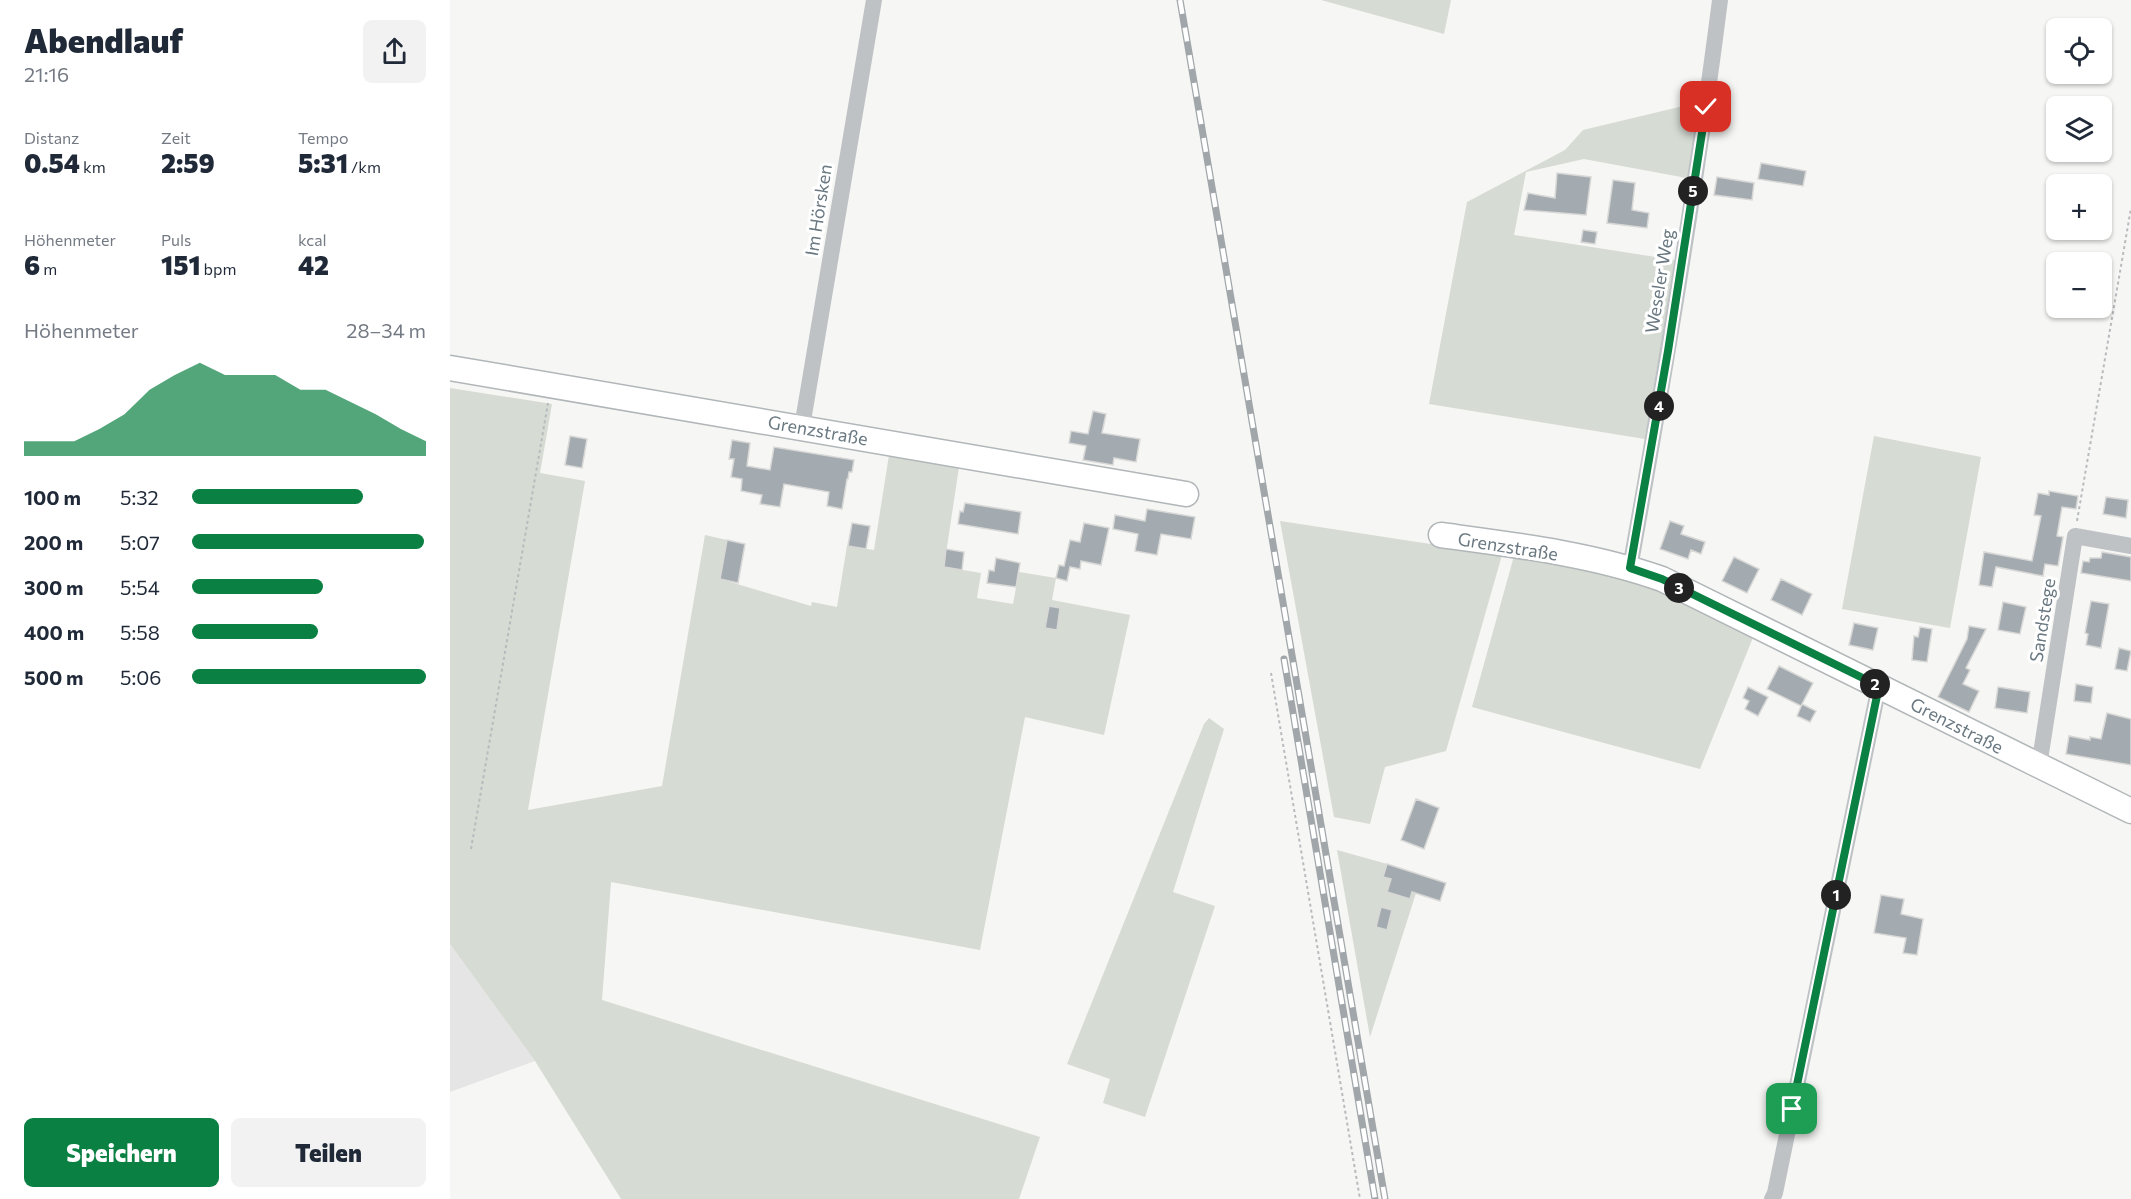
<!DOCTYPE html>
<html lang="de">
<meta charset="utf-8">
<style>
body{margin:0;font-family:Commissioner,sans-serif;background:#f2f2f3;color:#1f2937;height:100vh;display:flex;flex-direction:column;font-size:22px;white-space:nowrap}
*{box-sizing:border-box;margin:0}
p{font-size:20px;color:#747a83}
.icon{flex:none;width:33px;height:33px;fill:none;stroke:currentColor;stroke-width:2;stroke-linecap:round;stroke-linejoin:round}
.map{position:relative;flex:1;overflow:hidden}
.sheet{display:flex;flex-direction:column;background:#fff;width:450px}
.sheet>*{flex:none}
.buttons{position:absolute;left:1596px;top:18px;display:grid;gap:12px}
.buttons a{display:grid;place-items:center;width:66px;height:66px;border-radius:9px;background:#fff;box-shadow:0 2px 4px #0004;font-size:30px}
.pin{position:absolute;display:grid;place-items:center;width:51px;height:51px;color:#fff;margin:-26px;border-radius:12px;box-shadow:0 3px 9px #0006}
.km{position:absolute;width:30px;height:30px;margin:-15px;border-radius:50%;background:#222;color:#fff;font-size:16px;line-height:30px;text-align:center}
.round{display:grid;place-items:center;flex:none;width:63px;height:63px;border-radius:9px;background:#f2f2f3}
.head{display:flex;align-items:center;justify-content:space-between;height:102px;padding:0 24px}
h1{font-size:33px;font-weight:800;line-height:45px}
.metrics{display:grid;grid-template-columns:repeat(3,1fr);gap:9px;height:102px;padding:6px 24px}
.metrics div{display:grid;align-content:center}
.metrics b{font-size:26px;font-weight:800}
.metrics small{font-size:16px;font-weight:400}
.metrics p{font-size:16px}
.chart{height:168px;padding:12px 24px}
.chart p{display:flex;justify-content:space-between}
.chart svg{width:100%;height:108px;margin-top:6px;fill:#0b8043;opacity:.7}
.action{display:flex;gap:12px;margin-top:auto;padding:12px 24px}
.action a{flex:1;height:69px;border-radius:9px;background:#0b8043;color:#fff;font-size:24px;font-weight:800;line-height:69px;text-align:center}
.action a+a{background:#f2f2f3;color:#1f2937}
ul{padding:0 24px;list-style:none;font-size:20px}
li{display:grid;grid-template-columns:96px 72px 1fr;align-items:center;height:45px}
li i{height:15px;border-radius:8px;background:#0b8043}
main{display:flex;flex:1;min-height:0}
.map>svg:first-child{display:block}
.built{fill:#e4e5e4}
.green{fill:#d6dbd3}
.building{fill:#a4abb0;stroke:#d8d8d6;stroke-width:1.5}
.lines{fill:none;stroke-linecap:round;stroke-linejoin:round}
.secondary-casing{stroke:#b1b6b9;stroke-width:27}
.path{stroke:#b8bbbd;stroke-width:2;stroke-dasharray:3 3;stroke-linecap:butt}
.street{stroke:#bec2c5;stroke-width:16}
.secondary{stroke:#fff;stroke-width:24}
.rail-casing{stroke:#a0a6aa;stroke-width:7}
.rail{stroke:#fff;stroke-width:4.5;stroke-dasharray:14;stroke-linecap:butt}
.route-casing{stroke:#fff;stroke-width:12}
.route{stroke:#0b8043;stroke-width:8}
.labels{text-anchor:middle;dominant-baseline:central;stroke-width:6;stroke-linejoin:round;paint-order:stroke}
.street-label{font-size:18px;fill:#697881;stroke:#fff}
</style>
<main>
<section class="sheet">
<div class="head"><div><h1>Abendlauf</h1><p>21:16</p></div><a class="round"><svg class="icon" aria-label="share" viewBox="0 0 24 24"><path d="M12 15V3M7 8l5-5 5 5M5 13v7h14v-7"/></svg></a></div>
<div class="metrics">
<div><p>Distanz</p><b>0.54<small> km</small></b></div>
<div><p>Zeit</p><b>2:59</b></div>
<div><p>Tempo</p><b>5:31<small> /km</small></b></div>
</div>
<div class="metrics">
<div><p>Höhenmeter</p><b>6<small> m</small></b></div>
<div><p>Puls</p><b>151<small> bpm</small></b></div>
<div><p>kcal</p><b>42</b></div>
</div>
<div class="chart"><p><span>Höhenmeter</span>28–34 m</p>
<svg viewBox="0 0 160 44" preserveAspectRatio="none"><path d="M0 44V38L10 38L20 38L30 33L40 27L50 17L60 11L70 6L80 11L90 11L100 11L110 17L120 17L130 22L140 27L150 33L160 38V44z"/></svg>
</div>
<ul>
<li><b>100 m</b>5:32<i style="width:73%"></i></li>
<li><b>200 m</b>5:07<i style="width:99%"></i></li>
<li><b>300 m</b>5:54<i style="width:56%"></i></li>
<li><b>400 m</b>5:58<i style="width:54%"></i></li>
<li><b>500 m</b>5:06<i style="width:100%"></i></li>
</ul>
<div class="action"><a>Speichern</a><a>Teilen</a></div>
</section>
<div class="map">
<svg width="1681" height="1199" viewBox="0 0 1681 1199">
<rect width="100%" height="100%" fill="#f6f6f4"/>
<path class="built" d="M0,944L85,1061L0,1092Z"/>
<path class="green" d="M871,0H1001L994,34Z
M1250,102L1242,179L1134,159L1076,172L1064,235L1225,260L1195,439L979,404L1017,202L1115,150L1133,130Z
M0,388L102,404L90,473L135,481L78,810L212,786L255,535L277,540L270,579L361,606L362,602L387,607L397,546L424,550L439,455L509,467L494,567L531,573L527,598L563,604L569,572L606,578L602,600L680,615L654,735L575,717L530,950L161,882L152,1000L590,1137L569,1199H171L85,1061L0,944Z
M1424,436L1531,457L1500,628L1392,609Z
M830,521L1052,555L996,751L935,767L920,824L884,817Z
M1064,556L1185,576L1304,635L1250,769L1022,707Z
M759,718L774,729L723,892L765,906L695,1117L653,1103L660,1079L617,1064L754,724Z
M887,850L937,864L933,877L941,879L960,899L962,892L966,893L920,1037Z"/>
<path class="building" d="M1311,163L1356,171L1353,186L1308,179Z
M1107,173L1141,177L1136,215L1074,210L1078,193L1105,198Z
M1267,177L1304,183L1302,200L1264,195Z
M1163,180L1185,183L1182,210L1199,213L1197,228L1157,223Z
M1133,230L1147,232L1145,244L1131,242Z
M643,411L656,414L652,433L690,439L686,462L664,458L663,465L633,460L636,446L619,443L621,431L638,434Z
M120,436L137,439L132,468L115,465Z
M282,440L300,443L297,466L320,470L324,447L404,460L402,472H399L398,479H397L392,509L377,506L379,492L334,484L330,507L310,504L312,495L291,491L292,479L281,477L284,459H279Z
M1599,491L1628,496L1626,509L1612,507L1607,536L1613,537L1608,566L1595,564L1593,576L1546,567L1542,587L1529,585L1534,552L1582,561L1591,516L1584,515L1588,493L1599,495Z
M1656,497L1678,500L1676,518L1653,514Z
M515,503L571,512L568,534L508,524L510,511L513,512Z
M697,509L745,517L741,539L711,534L707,555L685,551L688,534L663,529L665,515L695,521Z
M1220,521L1234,526L1231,534L1255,542L1251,554L1241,550L1238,559L1210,549Z
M402,523L420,526L416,549L398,546Z
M634,523L659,528L651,565L631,561L630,569L620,567L617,581L606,578L609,565L614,566L620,540L630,542Z
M277,540L295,544L288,583L270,579Z
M496,549L514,552L512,570L494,567Z
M1652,552L1681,557V581L1631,573L1633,561L1639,562L1640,558H1651Z
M1284,557L1309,569L1297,593L1272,581Z
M546,558L570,563L566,587L537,583L539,570L544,571Z
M1331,579L1362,594L1352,615L1321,600Z
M1641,601L1659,604L1651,648L1636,645L1638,634L1635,633Z
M1553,602L1576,607L1570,634L1548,630Z
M599,606L610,608L607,630L595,628Z
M1404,623L1428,628L1423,650L1399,645Z
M1519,626L1536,629L1516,668L1520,670L1513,684L1529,691L1519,712L1488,697L1517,639Z
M1470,627L1482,629L1477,662L1462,660L1464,636L1468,637Z
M1669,648L1681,651L1677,671L1665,669Z
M1329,666L1363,683L1351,706L1317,689Z
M1626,684L1643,687L1641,703L1624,701Z
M1298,687L1318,697L1308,716L1295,709L1299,701L1293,698Z
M1548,687L1580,692L1577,713L1545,708Z
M1352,704L1366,711L1360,722L1347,716Z
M1657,713L1681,719V765L1616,754L1619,736L1640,740V737L1651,739Z
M966,799L989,808L974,849L951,840Z
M937,864L996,883L990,901L962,892L960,899L937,892L941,879L933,877Z
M1431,895L1454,899L1451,914L1473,919L1467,955L1453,953L1456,938L1424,933Z
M931,907L942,910L937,930L926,927Z"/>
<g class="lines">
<g class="secondary-casing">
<path id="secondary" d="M0,368L736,494
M991,535C1065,545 1142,554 1212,579L1681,811"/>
</g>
<path class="path" d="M1627,521L1681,208
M821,673L910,1199
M21,849L98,403"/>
<path class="street" d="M352,427L424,0
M1180,568C1214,379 1246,190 1270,0
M1589,766L1625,536L1681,546
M1322,1199L1325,1193L1429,686"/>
<use href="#secondary" class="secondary"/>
<g class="rail-casing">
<path id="rail" d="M730,0L935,1199
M834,659L925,1199"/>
</g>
<use href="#rail" class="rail"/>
</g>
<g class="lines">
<g class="route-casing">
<path id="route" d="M1256,107L1218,351L1180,568L1212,579L1429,686L1342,1109"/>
</g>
<use href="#route" class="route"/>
</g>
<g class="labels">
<g class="street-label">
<text transform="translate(368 210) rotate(-81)">Im Hörsken</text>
<text transform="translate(1209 281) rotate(-81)">Weseler Weg</text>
<text transform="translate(368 430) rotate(10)">Grenzstraße</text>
<text transform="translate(1058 546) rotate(9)">Grenzstraße</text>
<text transform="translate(1592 620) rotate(-81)">Sandstege</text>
<text transform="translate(1507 725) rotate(27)">Grenzstraße</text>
</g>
</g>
</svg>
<div class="buttons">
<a><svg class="icon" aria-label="locate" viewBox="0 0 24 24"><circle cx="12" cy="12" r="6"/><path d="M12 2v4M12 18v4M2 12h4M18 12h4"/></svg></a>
<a><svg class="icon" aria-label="layers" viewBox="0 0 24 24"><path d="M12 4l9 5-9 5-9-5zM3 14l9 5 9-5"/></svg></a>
<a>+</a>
<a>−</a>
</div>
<div class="pin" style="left:1342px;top:1109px;background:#1e9e55"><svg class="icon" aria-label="arrive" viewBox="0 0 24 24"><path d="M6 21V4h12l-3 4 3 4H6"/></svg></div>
<div class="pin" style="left:1256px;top:107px;background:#d93025"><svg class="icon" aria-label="check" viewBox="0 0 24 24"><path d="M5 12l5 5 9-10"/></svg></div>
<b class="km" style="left:1386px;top:895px">1</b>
<b class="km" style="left:1425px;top:684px">2</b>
<b class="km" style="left:1229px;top:588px">3</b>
<b class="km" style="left:1209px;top:406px">4</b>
<b class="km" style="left:1243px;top:191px">5</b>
</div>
</main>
